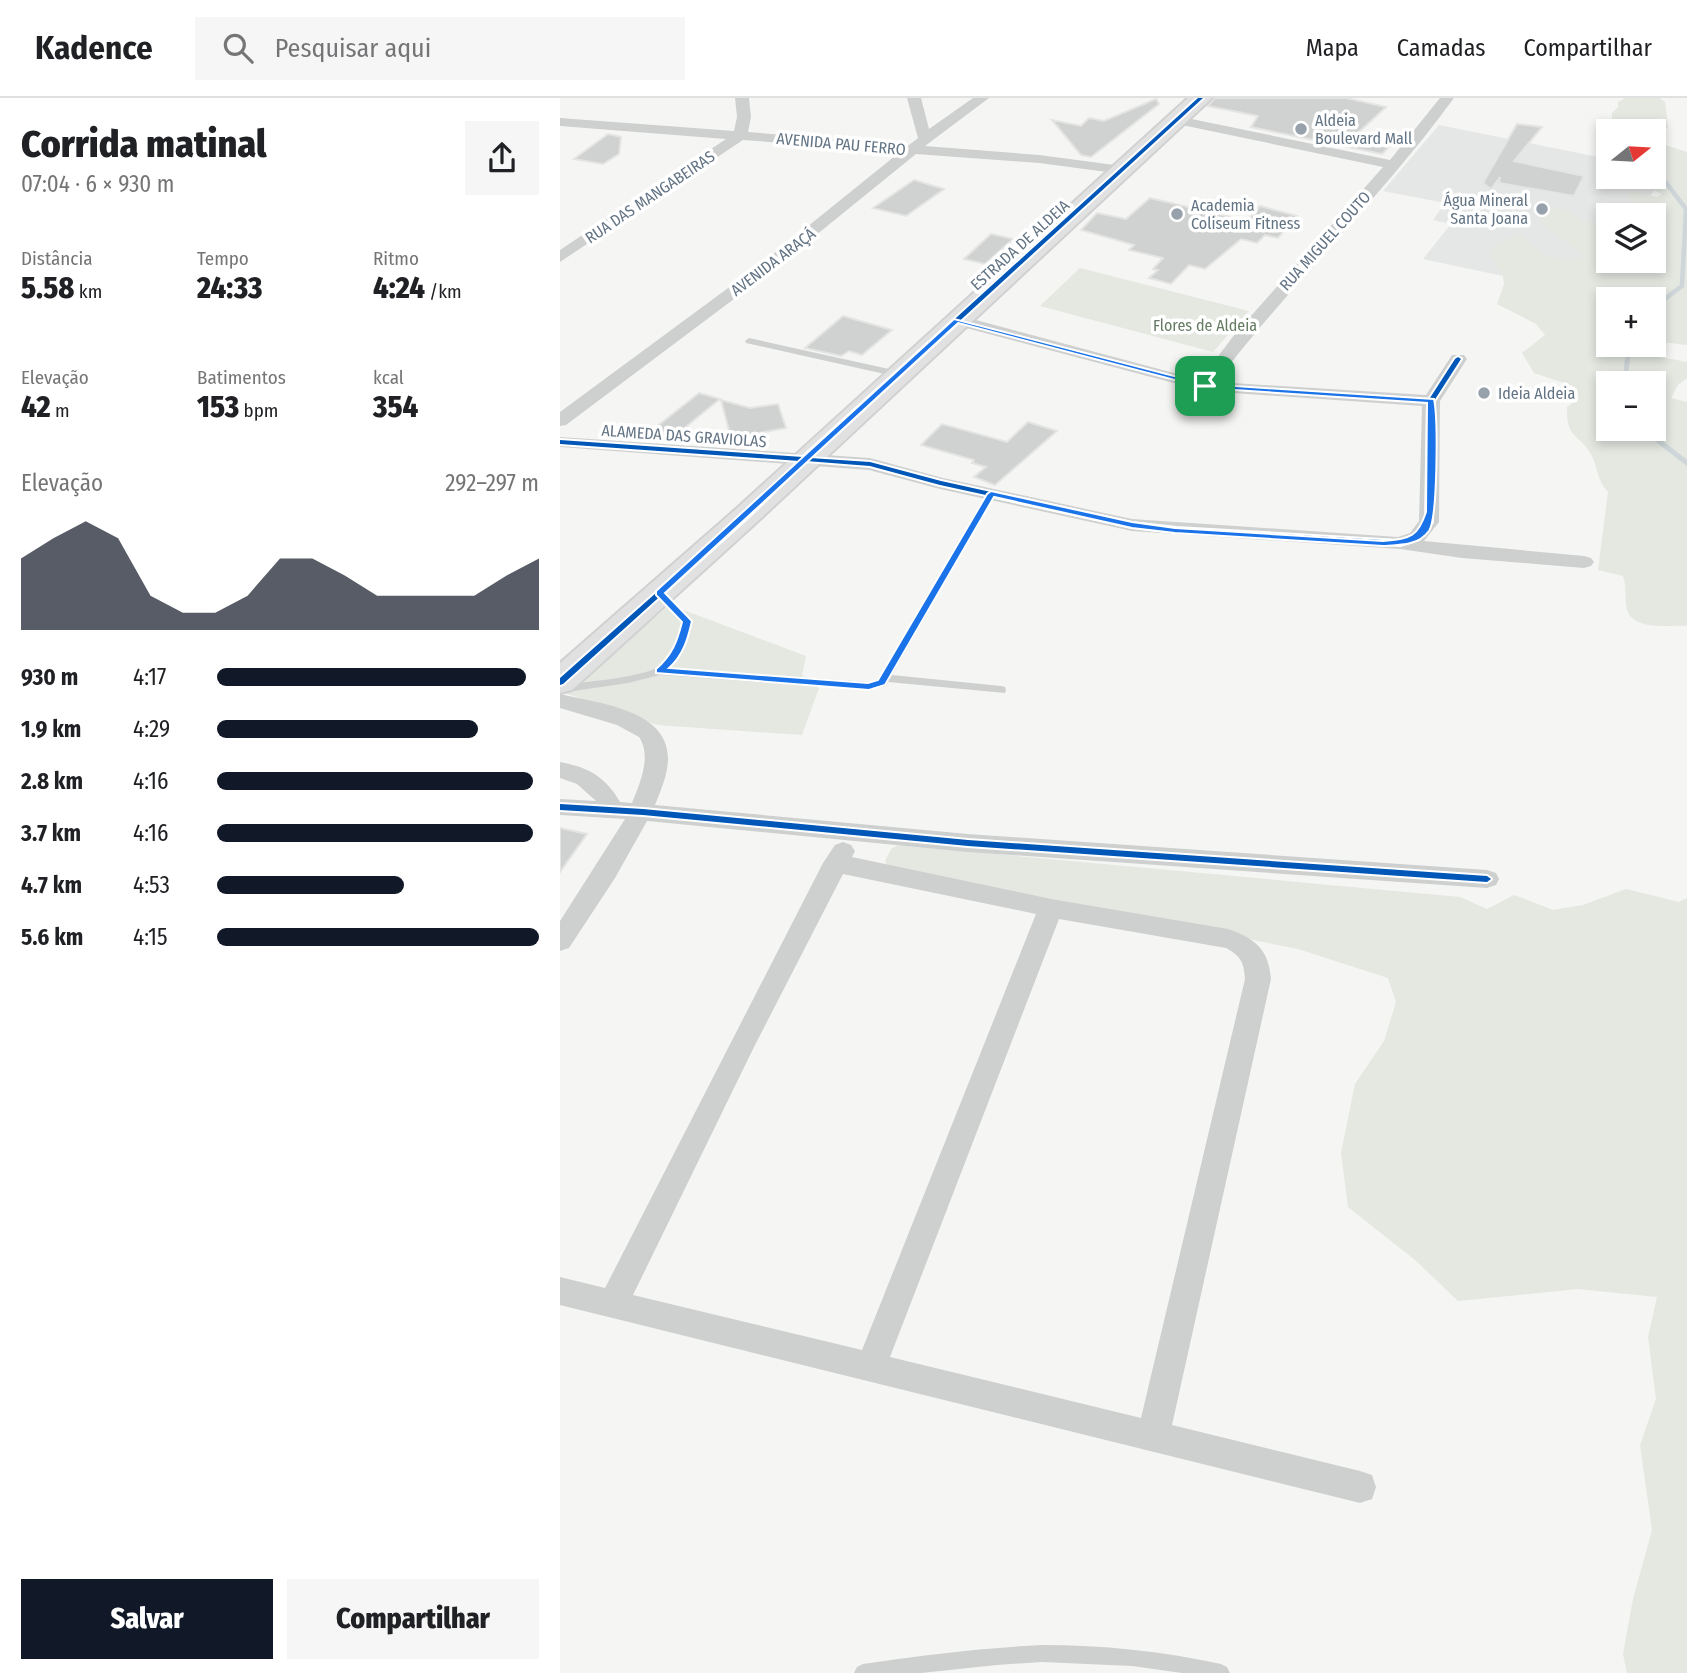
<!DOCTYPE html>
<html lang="pt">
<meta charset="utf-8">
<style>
body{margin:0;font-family:"Fira Sans Condensed",sans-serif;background:#f6f6f6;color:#202124;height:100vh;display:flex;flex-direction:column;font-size:26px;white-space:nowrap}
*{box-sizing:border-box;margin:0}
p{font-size:23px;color:#757577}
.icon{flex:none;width:38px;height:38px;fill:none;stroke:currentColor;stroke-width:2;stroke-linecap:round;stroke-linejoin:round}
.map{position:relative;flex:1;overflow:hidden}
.side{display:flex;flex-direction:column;background:#fff;width:560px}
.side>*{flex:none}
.needle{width:46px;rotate:72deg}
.controls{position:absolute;left:1036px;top:21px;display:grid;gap:14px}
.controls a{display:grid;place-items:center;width:70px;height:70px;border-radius:0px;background:#fff;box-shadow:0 4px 10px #0003;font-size:35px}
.pin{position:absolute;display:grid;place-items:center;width:60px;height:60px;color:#fff;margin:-30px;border-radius:14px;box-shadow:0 4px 10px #0006}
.round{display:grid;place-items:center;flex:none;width:74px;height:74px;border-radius:0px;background:#f6f6f6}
.summary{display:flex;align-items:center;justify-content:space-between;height:119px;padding:0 21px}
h1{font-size:38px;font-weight:800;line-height:52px}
.figures{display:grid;grid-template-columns:repeat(3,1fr);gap:10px;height:119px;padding:7px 21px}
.figures div{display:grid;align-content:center}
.figures b{font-size:30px;font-weight:800}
.figures small{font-size:19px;font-weight:400}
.figures p{font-size:19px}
.chart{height:196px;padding:14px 21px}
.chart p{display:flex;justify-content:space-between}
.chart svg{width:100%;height:126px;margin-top:7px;fill:#111827;opacity:.7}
.cta{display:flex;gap:14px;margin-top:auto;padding:14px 21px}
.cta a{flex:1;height:80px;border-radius:0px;background:#111827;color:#fff;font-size:28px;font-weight:800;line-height:80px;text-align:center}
.cta a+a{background:#f6f6f6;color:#202124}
ul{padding:0 21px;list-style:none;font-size:23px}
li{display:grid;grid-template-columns:112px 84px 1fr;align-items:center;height:52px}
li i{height:18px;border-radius:9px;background:#111827}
header{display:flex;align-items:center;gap:42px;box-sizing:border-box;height:98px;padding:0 35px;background:#fff;border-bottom:2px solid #e0e0e0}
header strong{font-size:33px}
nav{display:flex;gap:38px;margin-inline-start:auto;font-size:24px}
.search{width:490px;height:63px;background:#f6f6f6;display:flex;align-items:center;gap:18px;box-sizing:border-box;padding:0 24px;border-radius:0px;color:#757577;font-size:26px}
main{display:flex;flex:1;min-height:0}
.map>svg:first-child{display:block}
.built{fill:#e5e7e6}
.green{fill:#e4e8e1;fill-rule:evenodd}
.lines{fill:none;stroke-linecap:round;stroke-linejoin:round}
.stream-far1{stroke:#ced6d9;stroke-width:4.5}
.stream{stroke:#ced6d9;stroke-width:5}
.building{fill:#d0d1d1;stroke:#e4e4e3;stroke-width:2}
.primary-casing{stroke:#d0d2d2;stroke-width:4}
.service{fill:#ced0d0;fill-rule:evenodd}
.minor{fill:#ced0d0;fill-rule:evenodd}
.primary{fill:#e1e1e2;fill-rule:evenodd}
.cycleway-casing{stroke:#fff;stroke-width:4}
.cycleway{fill:#0057b8;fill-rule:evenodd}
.route{fill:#1a73e8;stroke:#fff;stroke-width:2;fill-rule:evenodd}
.poi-dot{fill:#96a1ac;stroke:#fff;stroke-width:2.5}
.labels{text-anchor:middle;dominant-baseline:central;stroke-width:7;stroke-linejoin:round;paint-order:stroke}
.far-poi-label{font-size:16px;fill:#637485;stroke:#fff;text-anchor:start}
.far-street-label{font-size:16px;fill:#637485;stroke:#fff}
.far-park-label{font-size:16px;fill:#667c63;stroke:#fff}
</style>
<header>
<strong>Kadence</strong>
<div class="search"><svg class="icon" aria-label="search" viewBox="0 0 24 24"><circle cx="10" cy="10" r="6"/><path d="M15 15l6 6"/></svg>Pesquisar aqui</div>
<nav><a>Mapa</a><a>Camadas</a><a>Compartilhar</a></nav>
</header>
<main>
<section class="side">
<div class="summary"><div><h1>Corrida matinal</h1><p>07:04 · 6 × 930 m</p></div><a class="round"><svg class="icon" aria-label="share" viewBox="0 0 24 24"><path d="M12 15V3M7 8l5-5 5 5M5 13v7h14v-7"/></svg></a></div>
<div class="figures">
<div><p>Distância</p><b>5.58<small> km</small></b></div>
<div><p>Tempo</p><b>24:33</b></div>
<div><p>Ritmo</p><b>4:24<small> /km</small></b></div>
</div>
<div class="figures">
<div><p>Elevação</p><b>42<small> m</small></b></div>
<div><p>Batimentos</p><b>153<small> bpm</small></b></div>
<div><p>kcal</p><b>354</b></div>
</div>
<div class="chart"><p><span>Elevação</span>292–297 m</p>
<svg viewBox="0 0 160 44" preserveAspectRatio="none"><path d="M0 44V19L10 12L20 6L30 12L40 32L50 38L60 38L70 32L80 19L90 19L100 25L110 32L120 32L130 32L140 32L150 25L160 19V44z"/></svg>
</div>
<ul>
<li><b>930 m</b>4:17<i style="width:96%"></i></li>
<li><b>1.9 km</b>4:29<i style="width:81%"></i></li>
<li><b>2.8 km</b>4:16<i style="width:98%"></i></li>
<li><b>3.7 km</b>4:16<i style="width:98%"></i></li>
<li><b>4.7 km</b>4:53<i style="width:58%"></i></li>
<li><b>5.6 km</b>4:15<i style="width:100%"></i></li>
</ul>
<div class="cta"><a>Salvar</a><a>Compartilhar</a></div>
</section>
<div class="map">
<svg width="1127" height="1575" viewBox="0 0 1127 1575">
<rect width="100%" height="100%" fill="#f5f5f3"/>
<path class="built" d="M879,27L1048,61V79H1080L1095,90L1079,117H1048V163L943,178L863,161L891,126L873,122L885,105L823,93Z"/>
<path class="green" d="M1065,0H1100L1105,4L1108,29L1096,41L1105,47L1127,54V247L1102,244L1101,259L1127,264V280L1118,287L1111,300L1127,304V528C1110,527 1072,533 1067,511C1064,500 1067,489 1063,478L1038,472L1048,394C1037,382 1038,371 1032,358C1020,335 1006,343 1007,309L1018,301L1013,288L974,275L962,255L985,237L976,226L937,206L944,186L943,178L930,158L934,147L957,137L965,139C978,160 998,163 1022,160L1021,154L994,136L981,122C998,100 1006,113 1022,124L1036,125L1048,120V163H1094V117H1051L1053,107L1065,108L1081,114L1084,108L1067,98L1070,93L1097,99L1102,96L1078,85L1074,79H1094V33L1048,31L1047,24L1052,21V15L1058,9V4ZM1048,201H1094V247H1048ZM1048,285H1094V331H1048Z
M520,170L689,213L653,254L480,208Z
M110,507L246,558L242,577L259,590L242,637L97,627L5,595Z
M338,747L900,799L927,811L954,797L993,812L1023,807L1066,791L1119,804L1127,800V1575H1067L1063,1556L1073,1501L1092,1432L1080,1347L1096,1301L1088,1239L1097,1199L1018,1191L898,1203L855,1162L788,1109L781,1055L795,986L824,943L836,904L828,880L738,851L328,769L325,763L331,751Z"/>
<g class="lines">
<path class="stream-far1" d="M1094,69L1126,111L1122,188L1094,209
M1067,265L1069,247"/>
<path class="stream" d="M1065,285L1067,264
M1090,331L1095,340L1127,365"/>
</g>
<path class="building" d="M655,0H786L826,9L799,34L836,42L822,56L691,29L698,18L648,8Z
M596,1L599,6L531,59L521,57L492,22L521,28L529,20L544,23Z
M957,26L982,29L954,63L1024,78L1014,98L939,85L940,79L931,91L923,85Z
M48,36L61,39L59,56L43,66L14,61Z
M354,82L384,91L346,118L313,110Z
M590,100L687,123L700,108L737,118L718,140L705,137L697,145L681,141L645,171L629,167L611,186L589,180L598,172L593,171L603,160L569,152L574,147L521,132L537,115L566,121Z
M431,136L453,141L425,166L404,161Z
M283,218L332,232L302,257L289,253L281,258L245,250Z
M139,295L160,301L111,341L90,334Z
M161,302L190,310L218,306L226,330L171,340Z
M468,324L497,333L435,387L414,379L426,369L412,365L414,362L361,347L382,326L447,344Z
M0,730L27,736L0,774Z"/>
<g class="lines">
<g class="primary-casing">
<path id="primary" d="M628,0H652L198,423L12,592L0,595V565L176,411Z"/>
</g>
<path class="service" d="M189,240L338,273L342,276L338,279L186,245L185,243Z
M431,393L436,396L332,577L441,588L445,589L446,592L445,595L328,584L326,588L309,592L100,577L68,585L0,595V587C21,584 84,580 99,568C112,557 118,540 122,524L95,497L94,495L99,492L103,493L132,523L123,551L109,570L309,584L318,582L426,396Z
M482,1547C543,1547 601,1553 661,1566L667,1569L670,1575H622L572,1568L482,1564L437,1567L361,1575H294L297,1569L303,1566C363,1557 422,1550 482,1547Z"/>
<path class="minor" d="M175,0H189L191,19L188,34L349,47L358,40L347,0H361L369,31L413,0H429L365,48L479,57L562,68L569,72L562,76L479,65L356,56L218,168L6,327L0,328V314L206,162L340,54L183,42L0,164V152L166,41L0,28V20L174,33L177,19Z
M880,0H894C821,100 731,186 656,284L866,297L892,257H904L907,261L880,303L879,424L864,443L1024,458L1031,460L1034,464L1031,468L1024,470L902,460L840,451L572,433L380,391L309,372L0,349V339L310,360L383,380L572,421L838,439L850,435L859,423L862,308L644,293L391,226L389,222L397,217L640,282L675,236L823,69L617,26L612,25V19L617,18L830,62Z
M0,596C36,605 108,611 108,660C108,676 101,692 95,707L408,736L927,772L936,775L939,781L936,787L927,790L408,754L87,723L55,780L9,850L0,853V823L65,721L0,717V701L36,703L17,686L0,680V664C28,669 46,679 60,704L72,705C80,685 92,658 79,639L57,627L0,610Z
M283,744L291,747L295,753L292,759L491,801L668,831C695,840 709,852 711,881L612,1327L800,1373L812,1377L816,1389L812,1401L800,1405L0,1207V1179L45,1190L263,765L275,747ZM283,776L476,816L302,1252L73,1197L194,949ZM499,821L666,850C681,858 684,865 685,881L581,1320L330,1259Z"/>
<use href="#primary" class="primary"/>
<g class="cycleway-casing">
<path id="cycleway" d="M638,0H643L250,360L310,364L381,383L572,425L616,430L839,443L855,437L866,424L868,303L895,261L898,259L901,261L874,303L872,424L859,441L840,447L616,434L572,429L380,387L310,368L246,363L189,418L3,586L0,587V580L185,416L239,363L0,346V342L243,359Z
M0,706L83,711L408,742L927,778L931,781L927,784L408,748L83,717L0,712Z"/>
</g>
<use href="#cycleway" class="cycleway"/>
</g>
<path class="route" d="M394,221L645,286L874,301C878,319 878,420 869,433C858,448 839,447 823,448L615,435L572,430L434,399L325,587L309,592L96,575V571C112,557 117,544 122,524L96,497V493ZM398,225L645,290L867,305L866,414C857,441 849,440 823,443L615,430L572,424L431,393L427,396L318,582L308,585L109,570C123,558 128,541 132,523L105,495Z"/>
<g class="poi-dot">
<circle cx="741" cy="31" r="7"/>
<circle cx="982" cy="111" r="7"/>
<circle cx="617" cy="116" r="7"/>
<circle cx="924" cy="295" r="7"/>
</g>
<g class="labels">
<g class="far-poi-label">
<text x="755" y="22">Aldeia<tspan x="755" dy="18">Boulevard Mall</tspan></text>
<text x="968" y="102" text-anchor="end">Água Mineral<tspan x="968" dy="18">Santa Joana</tspan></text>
<text x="631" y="107">Academia<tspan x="631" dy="18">Coliseum Fitness</tspan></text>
<text x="938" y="295">Ideia Aldeia</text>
</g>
<g class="far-street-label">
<text transform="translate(281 46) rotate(5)">AVENIDA PAU FERRO</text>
<text transform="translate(90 99) rotate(-34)">RUA DAS MANGABEIRAS</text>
<text transform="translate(765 143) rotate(-48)">RUA MIGUEL COUTO</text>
<text transform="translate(460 147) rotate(-42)">ESTRADA DE ALDEIA</text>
<text transform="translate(213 164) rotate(-37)">AVENIDA ARAÇÁ</text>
<text transform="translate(124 338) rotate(4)">ALAMEDA DAS GRAVIOLAS</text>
</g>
<g class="far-park-label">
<text x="645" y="227">Flores de Aldeia</text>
</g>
</g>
</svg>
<div class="controls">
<a><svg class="needle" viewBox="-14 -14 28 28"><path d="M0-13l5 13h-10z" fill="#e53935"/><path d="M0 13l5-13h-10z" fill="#757577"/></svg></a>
<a><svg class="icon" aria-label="layers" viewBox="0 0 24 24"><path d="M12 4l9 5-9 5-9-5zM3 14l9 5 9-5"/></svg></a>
<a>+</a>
<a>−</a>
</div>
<div class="pin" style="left:645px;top:288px;background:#1e9e55"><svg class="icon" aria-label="arrive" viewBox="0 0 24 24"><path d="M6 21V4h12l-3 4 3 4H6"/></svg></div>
</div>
</main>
